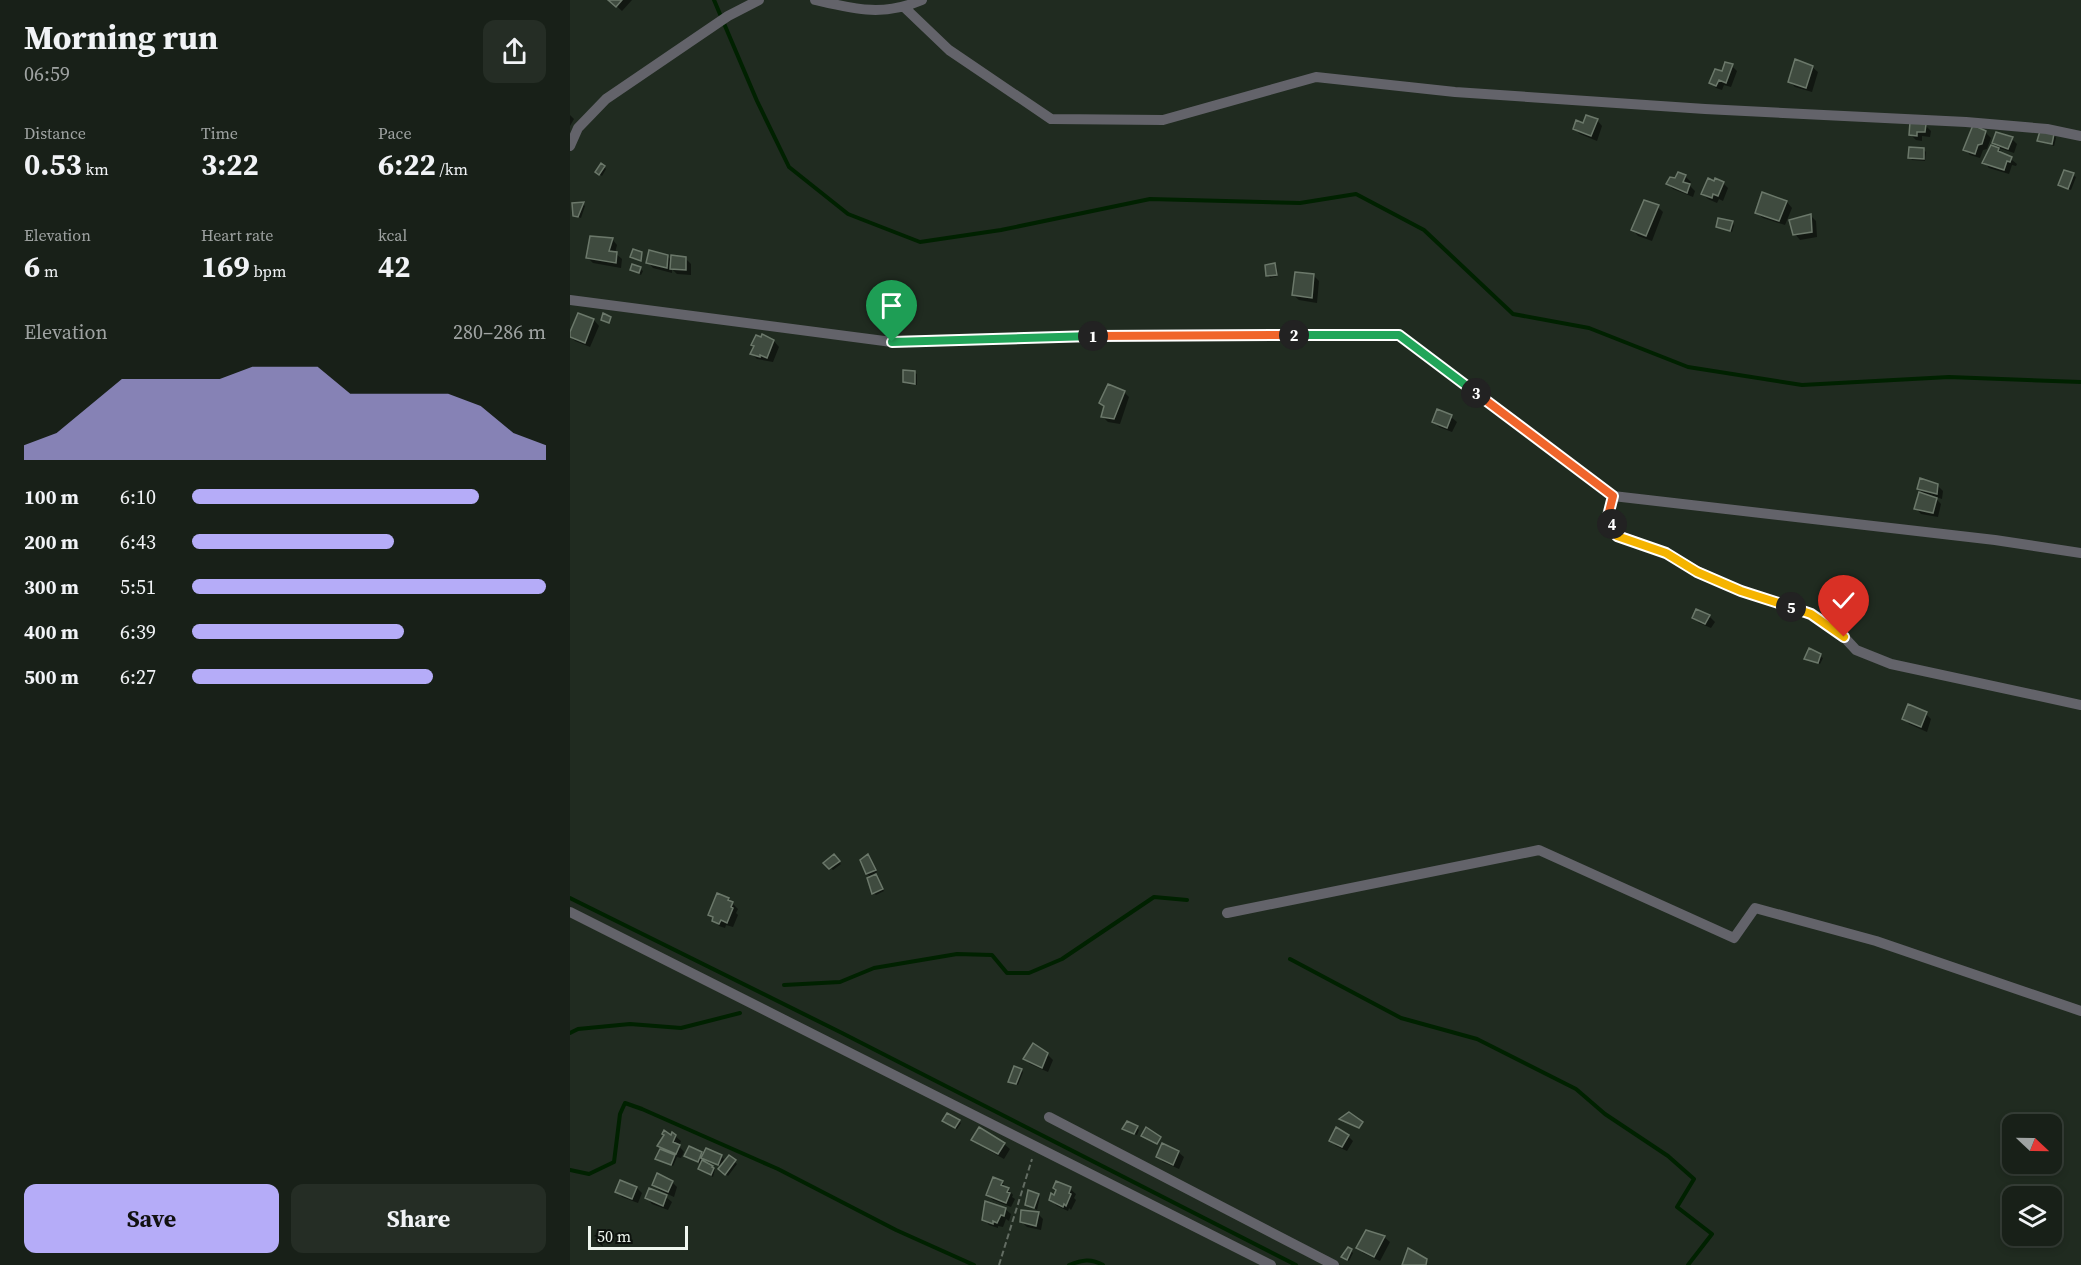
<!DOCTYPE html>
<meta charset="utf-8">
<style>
body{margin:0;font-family:"Source Serif 4",serif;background:#252d25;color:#f1f3f6;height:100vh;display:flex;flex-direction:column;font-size:22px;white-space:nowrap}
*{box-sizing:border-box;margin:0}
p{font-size:20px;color:#9fa3a2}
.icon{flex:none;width:33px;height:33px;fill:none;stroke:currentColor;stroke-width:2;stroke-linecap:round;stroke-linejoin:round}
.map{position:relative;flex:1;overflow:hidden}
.side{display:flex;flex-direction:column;background:#182018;width:570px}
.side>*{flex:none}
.needle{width:39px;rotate:112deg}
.controls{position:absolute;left:1432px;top:1114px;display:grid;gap:12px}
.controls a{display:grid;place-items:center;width:60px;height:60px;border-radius:12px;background:#182018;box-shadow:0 3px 9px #0003,0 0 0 2px #363e37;font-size:30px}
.scale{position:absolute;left:18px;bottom:15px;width:100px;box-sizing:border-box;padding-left:6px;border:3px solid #eff6ef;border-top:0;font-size:16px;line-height:21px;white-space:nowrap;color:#eff6ef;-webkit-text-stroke:4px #0d120d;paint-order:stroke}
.pin{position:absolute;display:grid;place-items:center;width:51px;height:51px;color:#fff;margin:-62px -26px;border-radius:50% 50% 50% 0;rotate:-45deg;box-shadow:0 0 6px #0007}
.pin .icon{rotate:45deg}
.km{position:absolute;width:30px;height:30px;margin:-15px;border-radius:50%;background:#222;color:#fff;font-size:16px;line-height:30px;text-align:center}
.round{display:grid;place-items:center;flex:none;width:63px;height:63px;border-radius:12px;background:#252d25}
.summary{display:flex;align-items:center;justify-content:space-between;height:102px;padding:0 24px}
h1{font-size:33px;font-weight:700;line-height:45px}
.figures{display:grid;grid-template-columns:repeat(3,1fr);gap:9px;height:102px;padding:6px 24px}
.figures div{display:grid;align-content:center}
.figures b{font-size:30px;font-weight:700}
.figures small{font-size:16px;font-weight:400}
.figures p{font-size:16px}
.chart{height:168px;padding:12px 24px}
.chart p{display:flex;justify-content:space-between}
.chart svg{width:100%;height:108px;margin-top:6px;fill:#b5acf8;opacity:.7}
.cta{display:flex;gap:12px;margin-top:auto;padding:12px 24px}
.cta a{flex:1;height:69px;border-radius:12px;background:#b5acf8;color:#111;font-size:24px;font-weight:700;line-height:69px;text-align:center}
.cta a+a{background:#252d25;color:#f1f3f6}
ul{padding:0 24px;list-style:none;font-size:20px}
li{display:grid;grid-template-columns:96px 72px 1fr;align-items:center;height:45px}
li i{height:15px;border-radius:8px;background:#b5acf8}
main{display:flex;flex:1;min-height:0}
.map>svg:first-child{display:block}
.shadow{fill:#0007}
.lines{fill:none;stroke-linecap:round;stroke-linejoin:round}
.stream{stroke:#002100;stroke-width:4}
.building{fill:#3f4b3f;stroke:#6b786a;stroke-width:1.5}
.path{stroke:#626c62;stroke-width:2;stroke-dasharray:6 3;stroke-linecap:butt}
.street{stroke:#63636a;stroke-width:10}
.split-1-casing{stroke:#fff;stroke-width:12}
.split-2-casing{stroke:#fff;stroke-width:12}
.split-3-casing{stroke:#fff;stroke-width:12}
.split-4-casing{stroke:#fff;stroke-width:12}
.split-5-casing{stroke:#fff;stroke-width:12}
.split-6-casing{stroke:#fff;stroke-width:12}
.split-1{stroke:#22a559;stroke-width:8}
.split-2{stroke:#f0652b;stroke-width:8}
.split-3{stroke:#22a559;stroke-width:8}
.split-4{stroke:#f0652b;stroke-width:8}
.split-5{stroke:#f5b400;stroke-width:8}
.split-6{stroke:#f5b400;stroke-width:8}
</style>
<main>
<section class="side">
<div class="summary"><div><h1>Morning run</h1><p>06:59</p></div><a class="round"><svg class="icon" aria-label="share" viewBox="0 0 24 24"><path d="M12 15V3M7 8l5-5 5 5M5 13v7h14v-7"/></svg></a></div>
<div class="figures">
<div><p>Distance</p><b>0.53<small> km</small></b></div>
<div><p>Time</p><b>3:22</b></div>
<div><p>Pace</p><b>6:22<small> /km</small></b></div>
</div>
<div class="figures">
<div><p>Elevation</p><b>6<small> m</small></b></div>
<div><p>Heart rate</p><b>169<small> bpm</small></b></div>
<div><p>kcal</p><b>42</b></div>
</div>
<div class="chart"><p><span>Elevation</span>280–286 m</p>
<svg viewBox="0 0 160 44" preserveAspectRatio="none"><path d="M0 44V38L10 33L20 22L30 11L40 11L50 11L60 11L70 6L80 6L90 6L100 17L110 17L120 17L130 17L140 22L150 33L160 38V44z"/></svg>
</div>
<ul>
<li><b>100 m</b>6:10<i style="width:81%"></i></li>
<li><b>200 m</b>6:43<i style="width:57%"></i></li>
<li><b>300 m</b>5:51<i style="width:100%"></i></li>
<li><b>400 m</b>6:39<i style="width:60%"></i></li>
<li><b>500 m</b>6:27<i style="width:68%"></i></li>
</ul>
<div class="cta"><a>Save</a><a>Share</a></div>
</section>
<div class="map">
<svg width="1511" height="1265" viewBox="0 0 1511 1265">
<rect width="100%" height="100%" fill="#202b20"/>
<path class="shadow" d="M40,0H62L52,11Z
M1162,66L1167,71L1161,87L1154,85L1152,90L1146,88L1141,83Z
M1242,67L1248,72L1242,92L1225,87L1220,82Z
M0,115L4,119L0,126Z
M1027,120L1032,126L1027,141L1010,134L1004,128Z
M1355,125L1361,131L1360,137L1352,136V141L1346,140L1341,135Z
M1404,127L1416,133L1421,138L1417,149L1413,150L1410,158L1400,155L1395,149Z
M1484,135L1486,138L1484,146L1469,141Z
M1442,139L1447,144L1444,153L1429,148L1423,143Z
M1428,149L1447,164L1446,166L1442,165L1439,174L1419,168L1414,162Z
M1354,150L1356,152L1355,161L1342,160L1340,157Z
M34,167L36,169L32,176L29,174Z
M1503,175L1506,177L1501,190L1490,185Z
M1115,176L1121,182L1119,185L1125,191L1123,197L1103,189L1098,184Z
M1153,183L1158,188L1153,201L1149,199L1147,203L1138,199L1133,194Z
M1193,194L1217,202L1222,208L1215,225L1193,218L1187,213Z
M4,204H13L15,206L11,218L4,215Z
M1088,207L1093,212L1082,241L1068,236L1063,230Z
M1241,216L1246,221L1247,237L1230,240L1225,234Z
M1162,223L1164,225L1162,232L1147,226Z
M42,239L47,245L45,253L52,259L51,268L23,263L18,258Z
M97,256L102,261L115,258L121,264V275L107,274L102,269V273L83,268L78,262Z
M705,265L707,267L708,276L700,278L698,275Z
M70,269L73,271L71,275L62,270Z
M744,276L749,281L747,303L729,300L723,295Z
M9,315L24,320L29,326L20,347L5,341L0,336Z
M204,341L209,347L203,362L187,359L182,354Z
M344,372L347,374V385L336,384L334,381Z
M554,392L559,397L550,424L538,422L532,416L536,407Z
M868,411L881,417L887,422L882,432L869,427L864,422Z
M1367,485L1373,491L1372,499L1363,496L1371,504L1368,517L1351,514L1346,508L1356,496L1348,488Z
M1139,616L1145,622L1141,628L1129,623L1124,617Z
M1240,650L1253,658L1250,664L1236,658Z
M1356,714L1361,719L1357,732L1339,724L1334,718Z
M264,856L271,864L263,870L255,863Z
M300,858L307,872L304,874L314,891L306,895L303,893L301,877L297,874L292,860Z
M158,899L168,909L166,913L168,915L163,927L156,925L155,928L149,926L140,914Z
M477,1054L483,1060L478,1072L460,1064L454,1058Z
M451,1070L453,1072L448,1085L442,1084L440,1082Z
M389,1121L391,1123L387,1129L377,1123Z
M567,1128L569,1130L567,1135L556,1131Z
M105,1136L111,1141L109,1146L114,1152L111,1158L107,1157L103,1166L87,1159L96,1153L89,1146Z
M778,1136L783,1141L777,1151L766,1146L760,1140Z
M403,1139L434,1144L440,1149L434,1159L409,1145Z
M608,1152L614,1157L609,1169L593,1162L588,1157Z
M132,1153L134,1156H151L154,1159L151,1166L133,1157L131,1162L145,1169L143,1177L130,1169L132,1164L118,1158Z
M159,1157L167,1164L158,1176L150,1169Z
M102,1182L107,1187L104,1197L89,1190L84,1184Z
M432,1182L443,1195L442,1197L445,1199L441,1207L423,1200L418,1195Z
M67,1188L72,1193L68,1203L52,1197L47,1192Z
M500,1189L506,1194L504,1198L506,1200L501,1210L499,1208L498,1211L487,1206L481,1200Z
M468,1195L470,1197L467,1210L457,1204Z
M96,1197L102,1202L98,1210L82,1204L77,1198Z
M435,1209L441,1214L439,1221L436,1219L433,1227L428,1226V1228L419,1225L414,1219Z
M468,1214L473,1219L471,1230L457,1227L451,1221Z
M814,1237L820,1242L810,1261L793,1253L788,1247Z
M781,1251L783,1253L779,1261L773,1257Z"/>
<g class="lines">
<path class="stream" d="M144,0L187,101L219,167L278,214L350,242L431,230L580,199L730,203L786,194L854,230L943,314L1019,328L1118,367L1232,385L1379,377L1511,382
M0,898L272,1033L726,1265
M720,959L831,1018L907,1039L1006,1089L1035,1114L1098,1156L1124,1179L1107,1207L1142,1234L1118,1265
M214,985L270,982L304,968L387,954L422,955L437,973H459L492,959L584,897L617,900
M0,1033L8,1029L60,1024L111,1028L170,1013
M0,1170L19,1174L44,1162L50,1114L55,1103L72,1109L208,1169L326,1230L404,1265
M499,1265C512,1260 521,1258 533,1265"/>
</g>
<path class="building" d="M38,0H52L46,7Z
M1225,59L1243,66L1236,88L1218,82Z
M1155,62L1163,64L1156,83L1149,80L1146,86L1139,83L1145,69L1152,71Z
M1016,115L1028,119L1021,136L1003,129L1006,120L1013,123Z
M1340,122L1356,124L1355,132H1347V136L1339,135Z
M1403,125L1416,131L1412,144L1408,145L1405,154L1393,150Z
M1470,131L1484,134L1482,144L1467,141Z
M1426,132L1443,137L1438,149L1422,143Z
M1421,145L1429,148L1428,151L1442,157L1440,162L1437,161L1434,170L1412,163Z
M1339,147L1354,148V159L1338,158Z
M31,163L35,166L29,175L25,172Z
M1494,170L1504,173L1498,189L1488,185Z
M1108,172L1116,175L1113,182L1120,184L1117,193L1096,184L1100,177L1105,178Z
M1138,178L1144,181L1145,178L1154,182L1148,196L1143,194L1142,198L1131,194Z
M1192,192L1217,201L1209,221L1185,213Z
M1074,200L1089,205L1076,236L1061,230Z
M14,202L8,217L3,216L2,203Z
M1241,214L1242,232L1223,235L1219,220Z
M1148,218L1163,221L1160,231L1146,227Z
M20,236L43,238L39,251L47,252L46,263L16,258Z
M63,249L72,252L71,261L60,257Z
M79,250L98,255L97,268L76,263Z
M101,255L116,257V270L100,269Z
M705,263L707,275L696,276L695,265Z
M62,264L71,267L69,273L60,270Z
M725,272L744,274L742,298L722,295Z
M8,313L24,319L15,343L0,337V332Z
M33,313L41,317L39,323L31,320Z
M192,334L204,340L197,358L190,355V357L180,354L184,346L181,345L186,335L191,337Z
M333,370L345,371V384L333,382Z
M538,384L555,391L544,419L531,417L534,406L529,403Z
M867,409L882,415L877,428L862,422Z
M1350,478L1368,484L1367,494L1347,489Z
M1349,492L1367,498L1363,513L1344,509Z
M1126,609L1140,615L1135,624L1122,618Z
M1239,648L1251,654L1248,663L1234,659Z
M1338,704L1357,712L1351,727L1332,719Z
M264,854L270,861L259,869L253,863Z
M298,854L306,870L296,874L290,860Z
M306,874L313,889L302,894L297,878Z
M147,893L159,898L158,900L163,902L161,907L163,908L157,923L151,920L149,924L142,921L143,917L138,915Z
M463,1043L478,1053L472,1068L453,1059Z
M444,1066L452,1069L446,1084L438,1082Z
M779,1112L793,1122L789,1128L769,1119Z
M377,1113L390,1120L385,1128L372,1121Z
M557,1121L568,1126L564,1134L552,1129Z
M409,1127L435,1143L428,1154L401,1140Z
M576,1127L591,1137L587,1144L571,1136Z
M766,1127L779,1135L772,1147L759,1141Z
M94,1130L101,1135L102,1132L106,1135L103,1142L110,1145L106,1154L87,1146L94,1135L92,1134Z
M592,1143L609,1151L603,1165L586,1157Z
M119,1146L132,1152L128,1162L114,1156Z
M136,1148L152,1155L148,1165L131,1158Z
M90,1149L105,1155L101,1165L85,1159Z
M159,1155L166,1160L155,1175L148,1169Z
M132,1160L143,1166L142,1167L144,1168L141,1175L128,1169Z
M87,1173L103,1181L98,1192L82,1185Z
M423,1177L433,1181L431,1185L439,1188L437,1192L440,1193L436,1203L416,1195Z
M50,1180L67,1187L62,1199L45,1192Z
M486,1181L501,1187L499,1193L501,1194L496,1206L494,1204L493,1207L479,1200L481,1193L484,1195L486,1190L483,1188Z
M79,1188L97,1195L93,1206L75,1198Z
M458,1190L469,1194L464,1208L455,1205Z
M415,1201L436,1208L434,1216L431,1215L427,1223L423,1221V1224L412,1220Z
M451,1210L469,1212L466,1226L450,1222Z
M796,1230L815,1236L804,1257L786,1248Z
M778,1247L782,1249L777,1260L771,1257Z
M838,1248L857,1259L856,1265H832Z"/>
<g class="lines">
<path class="path" d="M429,1265L462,1159"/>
<path class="street" d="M245,0C284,9 313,17 352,0
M334,7L379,50L481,119L593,120L746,77L885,92L1135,109L1396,122L1477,129L1511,136
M0,146L8,128L36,99L158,16L189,0
M0,300L322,342L559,335H829L1043,496L1425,540L1511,553
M1043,496L1038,516L1047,535L1096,553L1127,571L1171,591L1241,614L1274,637L1286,650L1321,664L1511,705
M0,912L701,1265
M657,913L969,850L1164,938L1185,908L1306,941L1511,1011
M479,1117L764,1265"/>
</g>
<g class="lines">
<g class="split-1-casing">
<path id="split-1" d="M322,342L523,336"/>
</g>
<g class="split-2-casing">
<path id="split-2" d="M523,336L724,335"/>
</g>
<g class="split-3-casing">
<path id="split-3" d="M724,335H829L906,393"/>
</g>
<g class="split-4-casing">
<path id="split-4" d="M906,393L1043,496L1038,516L1042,524"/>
</g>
<g class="split-5-casing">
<path id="split-5" d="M1042,524L1047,536L1096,553L1127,572L1171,591L1221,607"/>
</g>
<g class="split-6-casing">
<path id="split-6" d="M1221,607L1241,614L1274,637"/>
</g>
<use href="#split-1" class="split-1"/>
<use href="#split-2" class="split-2"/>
<use href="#split-3" class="split-3"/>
<use href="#split-4" class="split-4"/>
<use href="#split-5" class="split-5"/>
<use href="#split-6" class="split-6"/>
</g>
</svg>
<div class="controls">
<a><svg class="needle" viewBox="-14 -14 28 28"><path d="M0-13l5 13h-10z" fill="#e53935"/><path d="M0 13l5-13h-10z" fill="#9fa3a2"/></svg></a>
<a><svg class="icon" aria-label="layers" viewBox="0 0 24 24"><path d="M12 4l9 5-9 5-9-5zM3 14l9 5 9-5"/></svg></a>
</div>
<div class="scale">50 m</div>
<div class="pin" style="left:322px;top:342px;background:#1e9e55"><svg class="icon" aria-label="arrive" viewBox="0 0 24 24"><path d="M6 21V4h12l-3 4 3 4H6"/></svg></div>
<div class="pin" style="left:1274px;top:637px;background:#d93025"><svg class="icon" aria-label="check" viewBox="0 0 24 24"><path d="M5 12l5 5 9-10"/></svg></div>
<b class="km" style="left:523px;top:336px">1</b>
<b class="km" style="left:724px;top:335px">2</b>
<b class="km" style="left:906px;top:393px">3</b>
<b class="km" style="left:1042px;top:524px">4</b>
<b class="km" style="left:1221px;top:607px">5</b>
</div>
</main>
